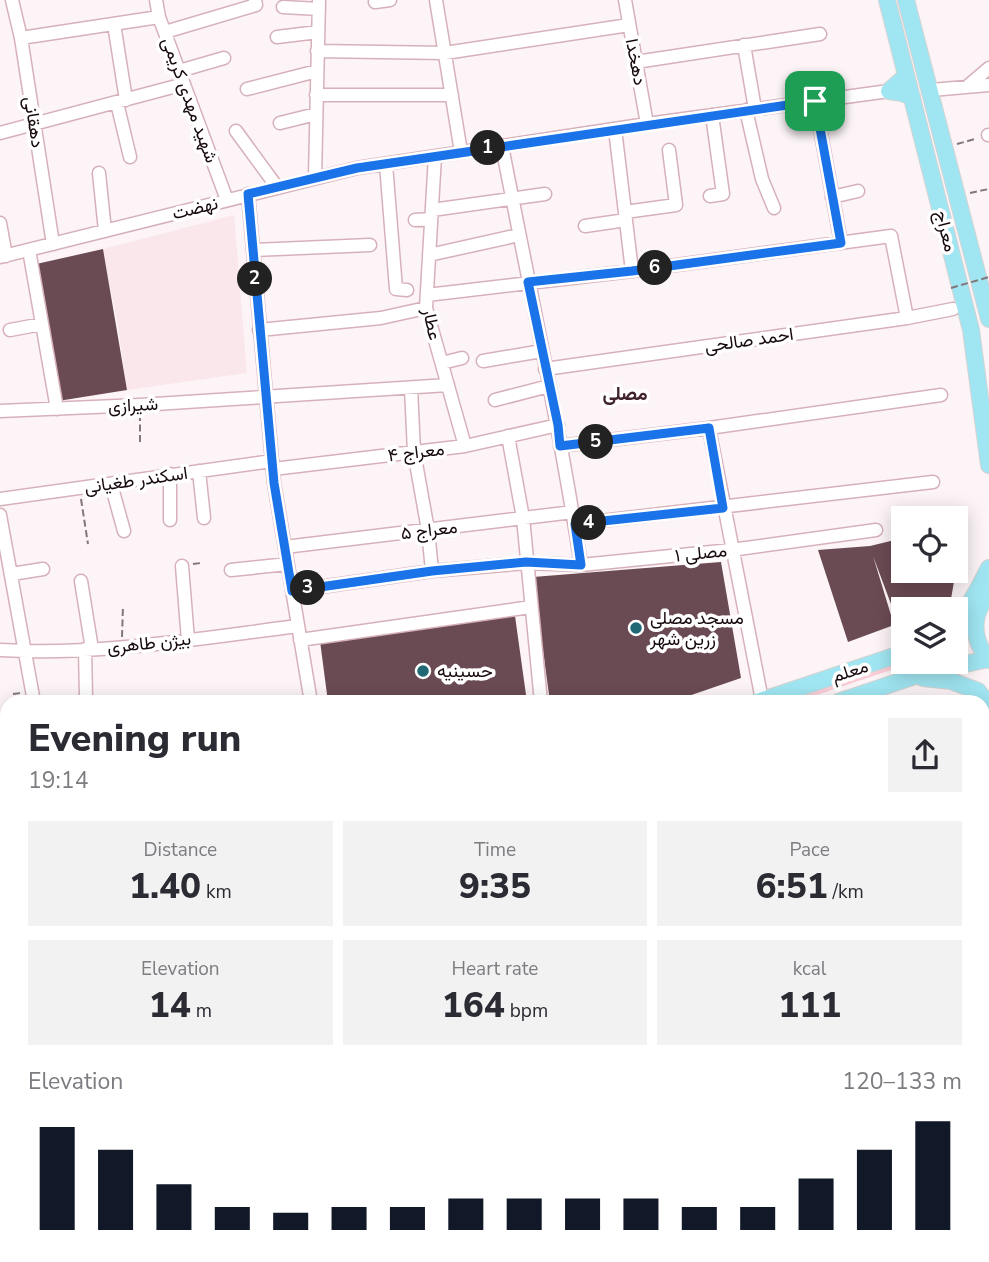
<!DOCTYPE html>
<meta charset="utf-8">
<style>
body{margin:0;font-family:"Nunito Sans",Vazirmatn,sans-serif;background:#f2f2f3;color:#2b2b33;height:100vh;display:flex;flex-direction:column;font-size:26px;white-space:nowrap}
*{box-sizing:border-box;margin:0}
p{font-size:23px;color:#7c7c81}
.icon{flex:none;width:38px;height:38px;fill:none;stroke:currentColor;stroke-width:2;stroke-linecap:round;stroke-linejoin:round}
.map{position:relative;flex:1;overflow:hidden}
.drawer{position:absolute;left:0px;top:695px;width:990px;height:569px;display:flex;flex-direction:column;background:#fff;border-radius:21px 21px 0 0;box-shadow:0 4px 18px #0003}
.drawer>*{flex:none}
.tools{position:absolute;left:891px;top:506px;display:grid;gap:14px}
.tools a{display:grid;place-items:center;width:77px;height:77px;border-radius:0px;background:#fff;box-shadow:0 4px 18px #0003;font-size:35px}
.pin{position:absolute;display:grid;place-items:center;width:60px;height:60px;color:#fff;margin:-30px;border-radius:14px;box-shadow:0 4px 10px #0006}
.km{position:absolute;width:35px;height:35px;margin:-18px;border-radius:50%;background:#222;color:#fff;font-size:19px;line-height:35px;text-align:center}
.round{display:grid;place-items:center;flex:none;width:74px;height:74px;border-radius:0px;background:#f2f2f3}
.headline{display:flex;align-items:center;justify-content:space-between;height:119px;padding:0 28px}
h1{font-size:38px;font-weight:800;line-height:52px}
.figures{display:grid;grid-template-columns:repeat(3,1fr);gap:10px;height:119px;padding:7px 28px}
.figures div{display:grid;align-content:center;border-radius:0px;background:#f2f2f3;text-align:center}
.figures b{font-size:35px;font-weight:800}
.figures small{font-size:19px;font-weight:400}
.figures p{font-size:19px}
.chart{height:196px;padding:14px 28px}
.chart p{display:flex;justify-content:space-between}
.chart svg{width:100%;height:126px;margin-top:7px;stroke:#111827;stroke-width:6}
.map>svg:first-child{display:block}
.built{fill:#fae7eb}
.green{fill:#faced9}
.building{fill:#6b4b53}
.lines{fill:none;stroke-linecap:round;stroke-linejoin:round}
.minor-casing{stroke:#d7b1ba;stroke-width:15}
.major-casing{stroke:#d5d3d4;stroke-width:18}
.path{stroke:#82777a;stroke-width:2;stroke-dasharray:7 3.5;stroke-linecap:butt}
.minor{stroke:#fff;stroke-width:12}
.major{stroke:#a0e6f2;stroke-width:16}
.path-bridge{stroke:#82777a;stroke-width:2;stroke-dasharray:7 3.5;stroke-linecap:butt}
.route-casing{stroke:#fff;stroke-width:14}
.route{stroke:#1a73e8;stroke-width:9}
.poi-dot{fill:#1f6874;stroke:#fff;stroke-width:2.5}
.labels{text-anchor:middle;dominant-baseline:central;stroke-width:7;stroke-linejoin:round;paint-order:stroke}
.street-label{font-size:18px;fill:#170a0e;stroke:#fff}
.poi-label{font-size:18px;fill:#170a0e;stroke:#fff;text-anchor:start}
.neighbourhood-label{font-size:19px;font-weight:bold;fill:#40232c;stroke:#fff}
</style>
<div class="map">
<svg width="989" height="1262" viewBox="0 0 989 1262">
<rect width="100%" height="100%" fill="#fcf4f6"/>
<path class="built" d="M234,215L247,373L127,390L118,326L103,249Z
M108,1256H246L248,1262H93Z"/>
<path class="green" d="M903,657V662H915L796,702H773Z
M423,1257H493L495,1262H425Z"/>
<path class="building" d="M103,249L127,390L58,401L32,265Z
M903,538V570H956L951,599L926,609H903V618L897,620L873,556L894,625L848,642L818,550L870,546Z
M721,562L741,678L671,702H550L533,577Z
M515,616L527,702H328L320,641Z"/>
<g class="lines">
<g class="minor-casing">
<path id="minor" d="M12,0L21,38L53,244
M156,0L159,17L227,200
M436,0L461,152
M625,0L647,124
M375,2L390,0
M283,7L319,9
M114,24L126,100
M165,32L256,5L255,0
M277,37L318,32
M21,38L159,17
M744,45L755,109
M317,51L445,53L629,25
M636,62L820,34
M179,71L224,58
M969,85L989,68
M247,89L317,71
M931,90L989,85
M316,95H452
M815,101L841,243
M117,103L130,157
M746,110L762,179L774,208
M280,123L316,114
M615,129L632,271
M236,131L277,187
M0,133L184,84
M988,135H989
M502,146C529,285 559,424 581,565
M435,156L426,308L465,446
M386,164L396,289L407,290
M99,173L105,231
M315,177L319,0
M248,194L274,483L311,702
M710,196L723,194L712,115
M832,197L858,191
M432,210L545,194
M625,212L676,205L669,150
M415,220L431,219
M0,223L6,256
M585,226L626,220
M29,250L57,409
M253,250L370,245
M429,255L519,235
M0,257L357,168L647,124L889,91
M427,295L632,271L891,236L907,318
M10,330L42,324
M259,330L381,318L426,308
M483,361L542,351
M442,363L462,358
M545,369L907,318L953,309
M411,388L414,452L428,530L432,571
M495,400L549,386
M0,411L140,405L448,385
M709,428L762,700
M508,436L523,518L541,702
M560,446L709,428L941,395
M273,469L465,446L558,425
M199,471L204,518
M111,484L124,531
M0,499L272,461
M0,515L34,702
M170,520V474
M575,524L933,482
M285,547L573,512
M182,566L188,640
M231,570L288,564
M12,574L43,569
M81,581L92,649
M292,591L432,571L526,563L581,565L731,550L876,530
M300,640L531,607
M85,649L86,698
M0,650C97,656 202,638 298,626
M0,770L7,769
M0,809L7,808
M984,892L989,889
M984,1000L989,998
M0,1065L7,1074
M984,1087L989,1085
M984,1173L989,1171
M0,1215L7,1212
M256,1256L258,1262
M416,1256L418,1262
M499,1256L501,1262
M640,1256L642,1262
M929,1256L931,1262
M62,1262L76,1256
M376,1262L389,1256
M528,1262L542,1256
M681,1262L695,1256
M725,1262L741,1256
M964,1262L978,1256"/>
</g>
<g class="major-casing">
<path id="major" d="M887,0L971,330L989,465
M906,0L989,319
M906,76L889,91L902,93L912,97
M989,595C970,615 972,640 989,660
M956,617C971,607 980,584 989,568
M956,632L975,620
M923,678L951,681L978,691L989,706
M757,702L903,653
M838,702L924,673L988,659
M0,952L7,950
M0,970L7,968"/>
</g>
<path class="path" d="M957,144L975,139
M970,193L989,189
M140,442V416
M81,499L88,544
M193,564L201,563
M122,637L123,606
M13,694L21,693
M0,1092L7,1088"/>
<use href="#minor" class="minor"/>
<use href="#major" class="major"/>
<path class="path-bridge" d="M951,288L989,277"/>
</g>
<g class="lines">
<g class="route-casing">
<path id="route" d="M815,101L841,243L632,271L528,282L558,425L560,446L709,428L723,508L575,524L581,565L526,562L432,571L292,591L274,483L248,194L357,168Z"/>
</g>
<use href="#route" class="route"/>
</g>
<g class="poi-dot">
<circle cx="636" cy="628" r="7"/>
<circle cx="423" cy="671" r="7"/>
</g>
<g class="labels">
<g class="street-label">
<text transform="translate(636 62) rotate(79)">دهخدا</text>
<text transform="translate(190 100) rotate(70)">شهید مهدی کریمی</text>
<text transform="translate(34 122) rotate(81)">دهقانی</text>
<text transform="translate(195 208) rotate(-14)">نهضت</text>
<text transform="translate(946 231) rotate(76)">معراج</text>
<text transform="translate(432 324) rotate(78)">عطار</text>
<text transform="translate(749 340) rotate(-8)">احمد صالحی</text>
<text transform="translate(133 405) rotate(-3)">شیرازی</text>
<text transform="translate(416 452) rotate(-7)">معراج ۴</text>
<text transform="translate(136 480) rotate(-8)">اسکندر طغیانی</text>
<text transform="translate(429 530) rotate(-7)">معراج ۵</text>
<text transform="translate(701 553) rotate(-6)">مصلی ۱</text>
<text transform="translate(149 643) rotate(-6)">بیژن طاهری</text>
<text transform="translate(850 671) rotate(-18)">معلم</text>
</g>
<g class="poi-label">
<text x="650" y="618">مسجد مصلی<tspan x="650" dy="21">زرین شهر</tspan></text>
<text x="437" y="671">حسینیه</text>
</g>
<g class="neighbourhood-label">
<text x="625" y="394">مصلی</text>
</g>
</g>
</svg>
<div class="tools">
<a><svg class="icon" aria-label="locate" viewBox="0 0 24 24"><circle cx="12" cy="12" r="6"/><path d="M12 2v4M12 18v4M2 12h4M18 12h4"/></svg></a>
<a><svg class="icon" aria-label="layers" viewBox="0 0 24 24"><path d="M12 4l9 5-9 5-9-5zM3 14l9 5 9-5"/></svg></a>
</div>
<div class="pin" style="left:815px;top:101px;background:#1e9e55"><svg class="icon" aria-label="arrive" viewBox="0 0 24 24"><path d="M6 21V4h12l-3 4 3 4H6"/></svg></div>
<b class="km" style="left:488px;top:148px">1</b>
<b class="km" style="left:255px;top:279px">2</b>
<b class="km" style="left:308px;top:588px">3</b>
<b class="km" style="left:589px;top:523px">4</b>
<b class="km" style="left:596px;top:442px">5</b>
<b class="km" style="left:655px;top:268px">6</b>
<section class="drawer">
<div class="headline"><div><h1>Evening run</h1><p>19:14</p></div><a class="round"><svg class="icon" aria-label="share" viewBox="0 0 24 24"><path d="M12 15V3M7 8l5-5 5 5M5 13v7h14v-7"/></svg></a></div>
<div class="figures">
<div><p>Distance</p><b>1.40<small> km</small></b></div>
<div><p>Time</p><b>9:35</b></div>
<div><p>Pace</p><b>6:51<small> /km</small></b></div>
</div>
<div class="figures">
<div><p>Elevation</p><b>14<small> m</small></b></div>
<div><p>Heart rate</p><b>164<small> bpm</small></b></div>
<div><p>kcal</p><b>111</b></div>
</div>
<div class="chart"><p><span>Elevation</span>120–133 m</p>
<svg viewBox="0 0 160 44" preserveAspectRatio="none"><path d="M5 44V8M15 44V16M25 44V28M35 44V36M45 44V38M55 44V36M65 44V36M75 44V33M85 44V33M95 44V33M105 44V33M115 44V36M125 44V36M135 44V26M145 44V16M155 44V6"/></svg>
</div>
</section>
</div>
